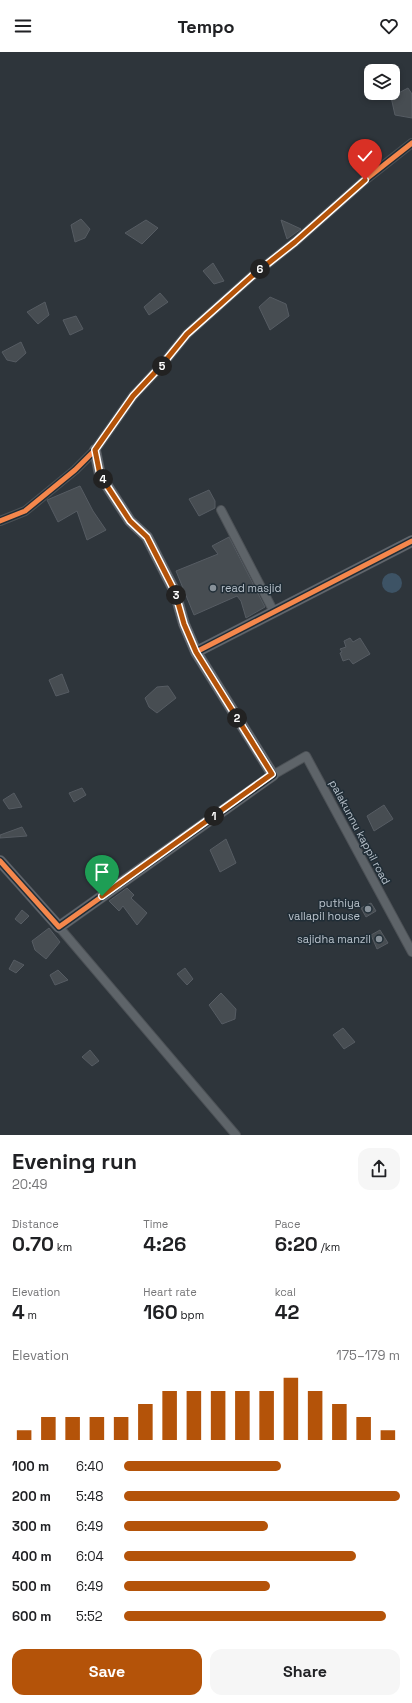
<!DOCTYPE html>
<meta charset="utf-8">
<style>
body{margin:0;font-family:"Space Grotesk",sans-serif;background:#f6f6f6;color:#202124;height:100vh;display:flex;flex-direction:column;font-size:15px;white-space:nowrap}
*{box-sizing:border-box;margin:0}
p{font-size:13px;color:#757577}
.icon{flex:none;width:22px;height:22px;fill:none;stroke:currentColor;stroke-width:2;stroke-linecap:round;stroke-linejoin:round}
.map{position:relative;height:1083px;overflow:hidden}
.drawer{display:flex;flex-direction:column;background:#fff;flex:1}
.drawer>*{flex:none}
.controls{position:absolute;left:364px;top:12px;display:grid;gap:8px}
.controls a{display:grid;place-items:center;width:36px;height:36px;border-radius:8px;background:#fff;box-shadow:0 2px 6px #0003;font-size:20px}
.pin{position:absolute;display:grid;place-items:center;width:34px;height:34px;color:#fff;margin:-41px -17px;border-radius:50% 50% 50% 0;rotate:-45deg;box-shadow:0 0 4px #0007}
.pin .icon{rotate:45deg}
.km{position:absolute;width:20px;height:20px;margin:-10px;border-radius:50%;background:#222;color:#fff;font-size:11px;line-height:20px;text-align:center}
.round{display:grid;place-items:center;flex:none;width:42px;height:42px;border-radius:12px;background:#f6f6f6}
.headline{display:flex;align-items:center;justify-content:space-between;height:68px;padding:0 12px}
h1{font-size:22px;font-weight:700;line-height:30px}
.stats{display:grid;grid-template-columns:repeat(3,1fr);gap:6px;height:68px;padding:4px 12px}
.stats div{display:grid;align-content:center}
.stats b{font-size:20px;font-weight:700}
.stats small{font-size:11px;font-weight:400}
.stats p{font-size:11px}
.chart{height:112px;padding:8px 12px}
.chart p{display:flex;justify-content:space-between}
.chart svg{width:100%;height:72px;margin-top:4px;stroke:#b45309;stroke-width:6}
.action{display:flex;gap:8px;margin-top:auto;padding:8px 12px}
.action a{flex:1;height:46px;border-radius:12px;background:#b45309;color:#fff;font-size:16px;font-weight:700;line-height:46px;text-align:center}
.action a+a{background:#f6f6f6;color:#202124}
ul{padding:0 12px;list-style:none;font-size:13px}
li{display:grid;grid-template-columns:64px 48px 1fr;align-items:center;height:30px}
li i{height:10px;border-radius:5px;background:#b45309}
header{display:flex;justify-content:space-between;align-items:center;height:52px;padding:0 12px;background:#fff;font-size:18px;font-weight:700}
.map>svg:first-child{display:block}
.water{fill:#3d5365}
.building{fill:#474d52;stroke:#565c63}
.lines{fill:none;stroke-linecap:round;stroke-linejoin:round}
.street-casing{stroke:#4c5156;stroke-width:10}
.secondary-casing{stroke:#4c5156;stroke-width:12}
.street{stroke:#5e6469;stroke-width:8}
.secondary{stroke:#62676e;stroke-width:11}
.cycleway-casing{stroke:#202d36;stroke-width:8}
.cycleway{stroke:#f5874c;stroke-width:5}
.route-casing{stroke:#fff;stroke-width:8}
.route{stroke:#b45309;stroke-width:5}
.poi-dot{fill:#889199;stroke:#202d36;stroke-width:1.5}
.labels{text-anchor:middle;dominant-baseline:central;stroke-width:3;stroke-linejoin:round;paint-order:stroke}
.poi-label{font-size:11px;fill:#b9c2cb;stroke:#202d36;text-anchor:end}
.street-label{font-size:11px;fill:#b9c2cb;stroke:#202d36}
</style>
<header><svg class="icon" aria-label="menu" viewBox="0 0 24 24"><path d="M4 6h16M4 12h16M4 18h16"/></svg>Tempo<svg class="icon" aria-label="heart" viewBox="0 0 24 24"><path d="M12 20l-8-8c-3-5 5-10 8-4 3-6 11-1 8 4z"/></svg></header>
<div class="map">
<svg width="412" height="1083" viewBox="0 0 412 1083">
<rect width="100%" height="100%" fill="#2e353b"/>
<path class="water" d="M382 531a10 10 0 1 1 20 0a10 10 0 1 1-20 0Z"/>
<path class="building" d="M408,36L412,42V66L395,63L391,45Z
M81,167L90,177L85,186L75,190L71,173Z
M146,168L158,176L142,192L125,181Z
M281,168L288,171L301,177L287,187Z
M213,211L224,229L214,232L203,219Z
M160,241L168,250L149,263L144,255Z
M270,245L286,252L289,264L270,278L259,255Z
M45,250L49,263L38,272L27,260Z
M76,264L83,277L70,283L63,268Z
M21,290L26,301L16,310L7,308L2,300Z
M80,434L93,459L106,478L87,488L77,459L58,470L47,448Z
M209,438L215,449V456L199,464L189,447Z
M229,485L265,555L246,566L241,549L237,544L194,563L176,519L218,502L212,494Z
M350,586L353,590L360,586L370,602L353,612L349,607L343,609L340,601L342,600L340,597L346,595L344,589Z
M62,622L69,640L56,644L49,628Z
M168,634L176,646L157,661L149,655L145,646L157,635Z
M82,736L86,743L74,750L69,741Z
M14,741L22,755L9,757L3,748Z
M384,753L393,767L374,779L367,764Z
M22,775L27,784L0,786V783Z
M226,787L236,811L220,820L210,798Z
M127,836L134,843L131,846L147,861L137,873L123,854L119,859L109,849Z
M371,851L376,859L366,865L361,856Z
M22,858L29,864L21,872L15,867Z
M49,876L60,890L46,907L35,898L32,889Z
M380,878L388,891L377,897L371,883Z
M14,908L24,913L16,921L9,917Z
M185,916L193,927L187,933L177,922Z
M58,918L68,928L55,933L50,923Z
M221,941L236,957L235,967L222,972L209,953Z
M343,976L355,990L344,997L333,983Z
M90,998L99,1009L92,1014L82,1005Z"/>
<g class="lines">
<g class="street-casing">
<path id="street" d="M221,458L274,560
M0,469L25,459L75,418L95,398L133,344L161,314L187,282L252,224L295,190L365,128L412,91
M273,723L306,704L412,900
M59,875L236,1083"/>
</g>
<g class="secondary-casing">
<path id="secondary" d="M95,398L100,423L130,469L147,485L175,540L184,572L196,600
M0,809L59,875L273,723L196,600L412,489"/>
</g>
<use href="#street" class="street"/>
<use href="#secondary" class="secondary"/>
<g class="cycleway-casing">
<path id="cycleway" d="M0,469L25,459L75,418L95,398L133,344L161,314L187,282L252,224L295,190L365,128L412,91
M0,809L59,875L273,723L196,600L412,489"/>
</g>
<use href="#cycleway" class="cycleway"/>
</g>
<g class="lines">
<g class="route-casing">
<path id="route" d="M102,844L272,722L196,600L184,572L175,540L147,485L130,469L100,423L95,398L133,344L161,314L187,282L252,224L295,190L365,128"/>
</g>
<use href="#route" class="route"/>
</g>
<g class="poi-dot">
<circle cx="213" cy="536" r="4"/>
<circle cx="368" cy="857" r="4"/>
<circle cx="379" cy="887" r="4"/>
</g>
<g class="labels">
<g class="poi-label">
<text x="221" y="536" text-anchor="start">read masjid</text>
<text x="360" y="851">puthiya<tspan x="360" dy="13">vallapil house</tspan></text>
<text x="371" y="887">sajidha manzil</text>
</g>
<g class="street-label">
<text transform="translate(360 780) rotate(62)">palakunnu kappil road</text>
</g>
</g>
</svg>
<div class="controls">
<a><svg class="icon" aria-label="layers" viewBox="0 0 24 24"><path d="M12 4l9 5-9 5-9-5zM3 14l9 5 9-5"/></svg></a>
</div>
<div class="pin" style="left:102px;top:844px;background:#1e9e55"><svg class="icon" aria-label="arrive" viewBox="0 0 24 24"><path d="M6 21V4h12l-3 4 3 4H6"/></svg></div>
<div class="pin" style="left:365px;top:128px;background:#d93025"><svg class="icon" aria-label="check" viewBox="0 0 24 24"><path d="M5 12l5 5 9-10"/></svg></div>
<b class="km" style="left:214px;top:764px">1</b>
<b class="km" style="left:237px;top:666px">2</b>
<b class="km" style="left:176px;top:543px">3</b>
<b class="km" style="left:103px;top:427px">4</b>
<b class="km" style="left:162px;top:314px">5</b>
<b class="km" style="left:260px;top:217px">6</b>
</div>
<section class="drawer">
<div class="headline"><div><h1>Evening run</h1><p>20:49</p></div><a class="round"><svg class="icon" aria-label="share" viewBox="0 0 24 24"><path d="M12 15V3M7 8l5-5 5 5M5 13v7h14v-7"/></svg></a></div>
<div class="stats">
<div><p>Distance</p><b>0.70<small> km</small></b></div>
<div><p>Time</p><b>4:26</b></div>
<div><p>Pace</p><b>6:20<small> /km</small></b></div>
</div>
<div class="stats">
<div><p>Elevation</p><b>4<small> m</small></b></div>
<div><p>Heart rate</p><b>160<small> bpm</small></b></div>
<div><p>kcal</p><b>42</b></div>
</div>
<div class="chart"><p><span>Elevation</span>175–179 m</p>
<svg viewBox="0 0 160 44" preserveAspectRatio="none"><path d="M5 44V38M15 44V30M25 44V30M35 44V30M45 44V30M55 44V22M65 44V14M75 44V14M85 44V14M95 44V14M105 44V14M115 44V6M125 44V14M135 44V22M145 44V30M155 44V38"/></svg>
</div>
<ul>
<li><b>100 m</b>6:40<i style="width:57%"></i></li>
<li><b>200 m</b>5:48<i style="width:100%"></i></li>
<li><b>300 m</b>6:49<i style="width:52%"></i></li>
<li><b>400 m</b>6:04<i style="width:84%"></i></li>
<li><b>500 m</b>6:49<i style="width:53%"></i></li>
<li><b>600 m</b>5:52<i style="width:95%"></i></li>
</ul>
<div class="action"><a>Save</a><a>Share</a></div>
</section>
